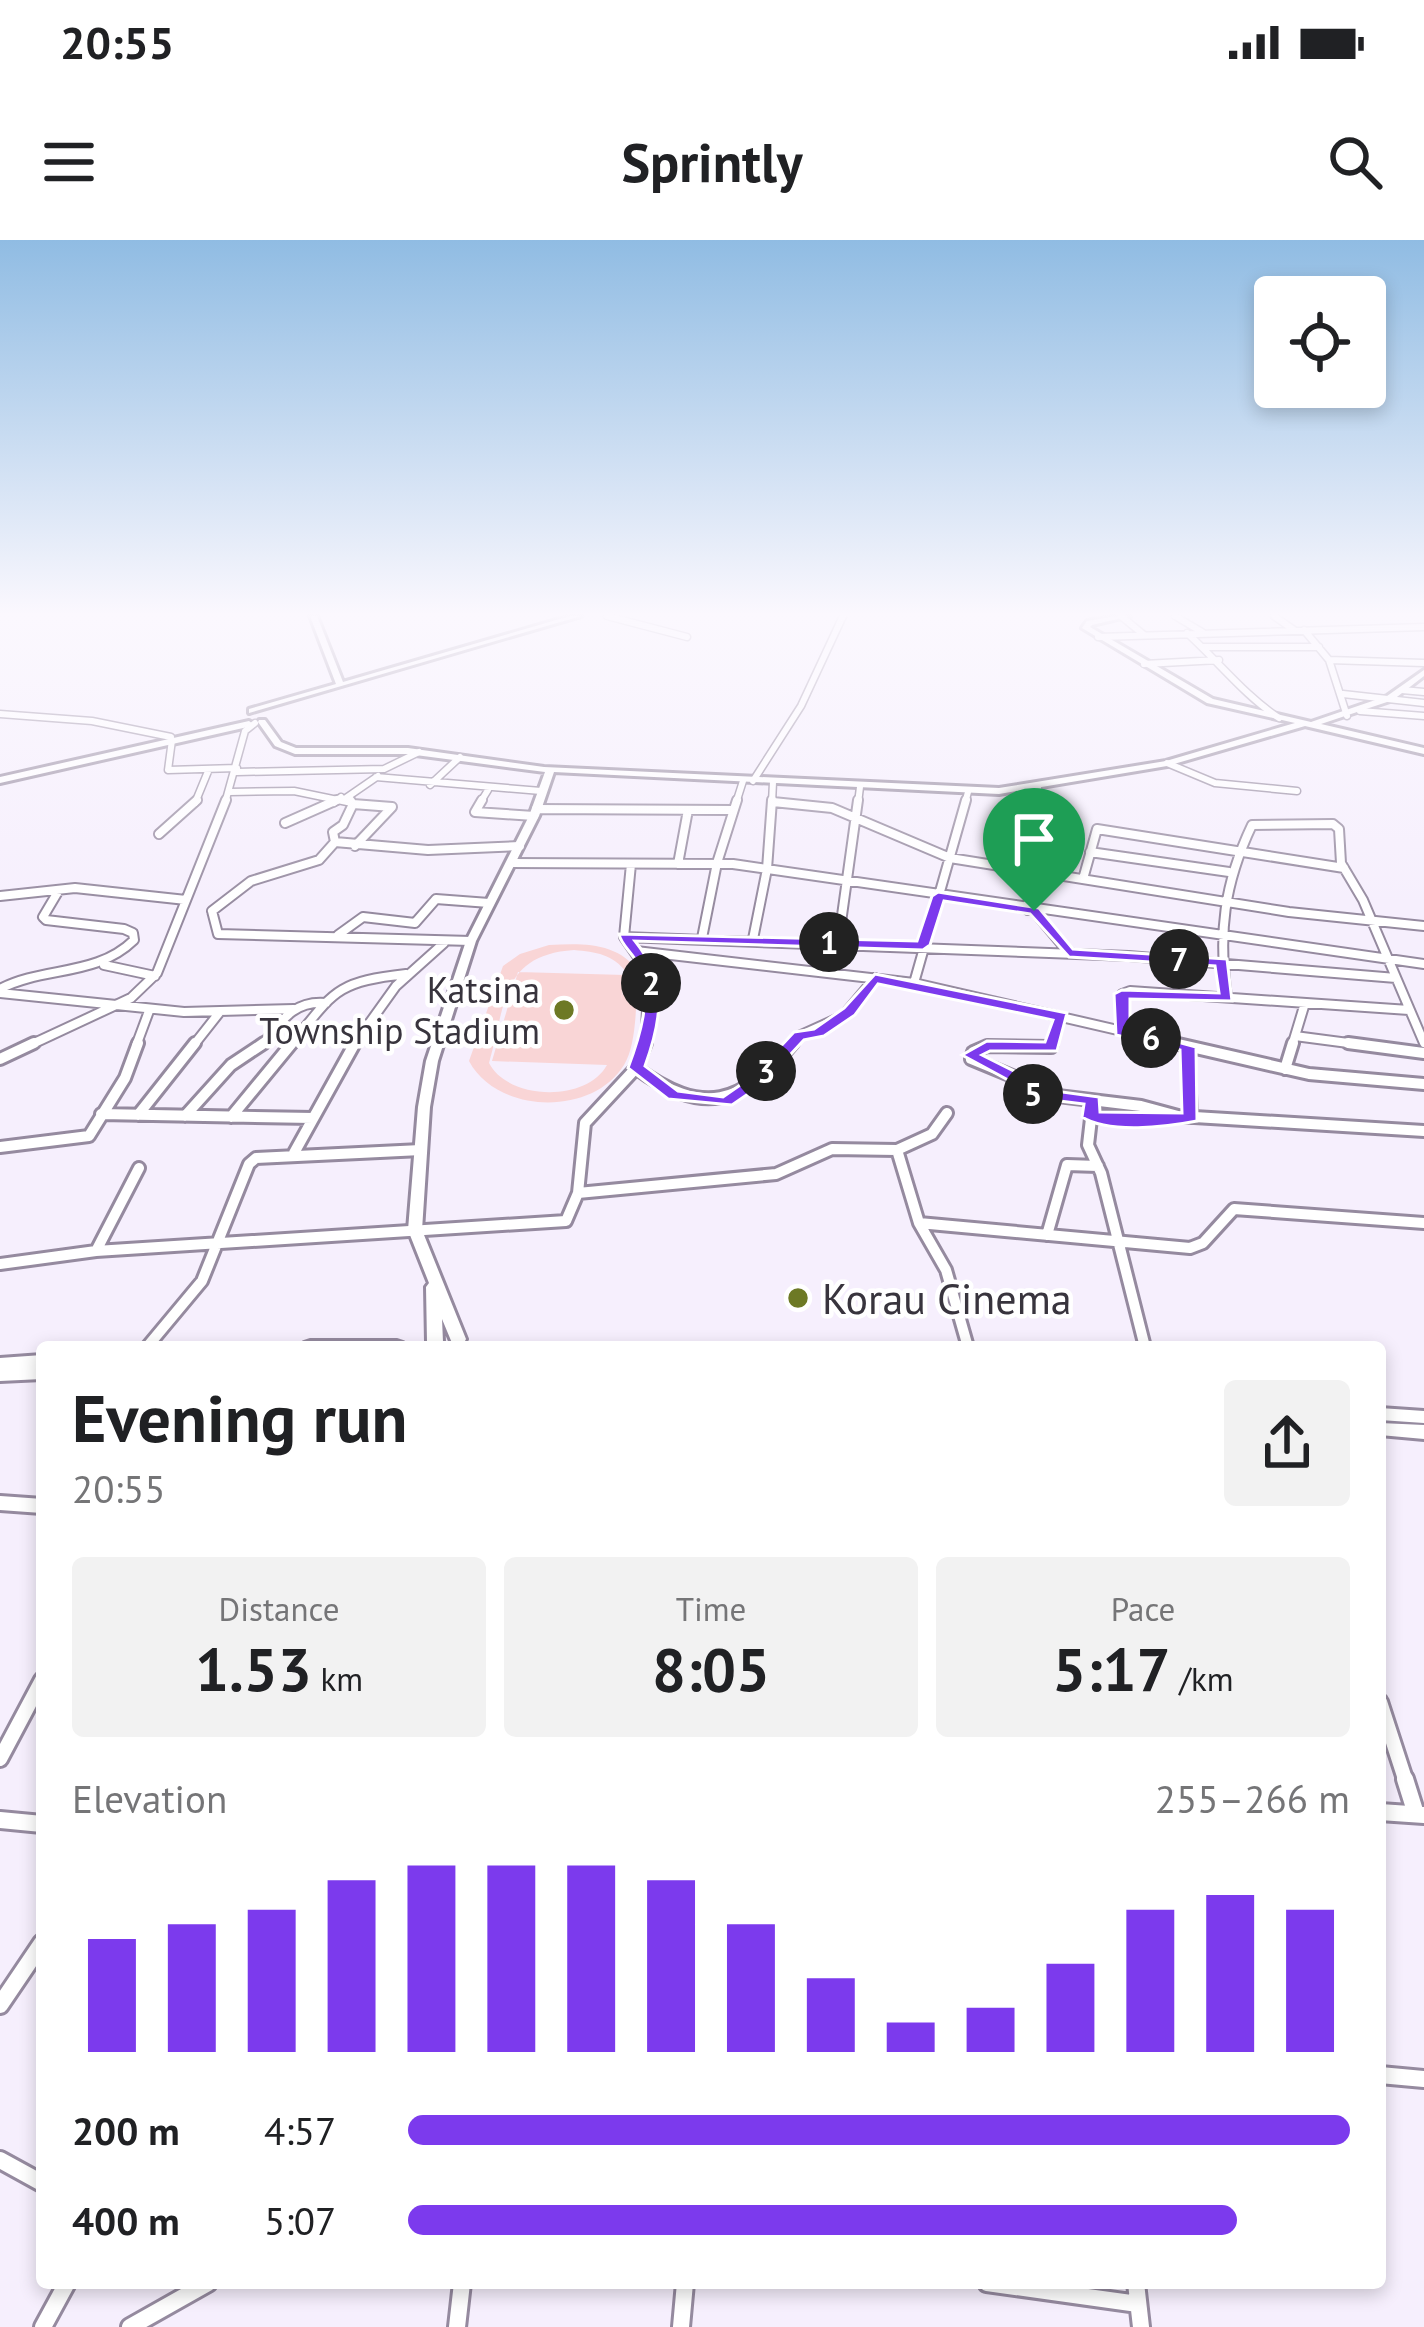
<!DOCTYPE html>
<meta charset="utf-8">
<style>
body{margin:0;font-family:"PT Sans",sans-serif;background:#f2f2f2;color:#202124;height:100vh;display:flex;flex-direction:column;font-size:45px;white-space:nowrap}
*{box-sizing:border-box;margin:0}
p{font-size:39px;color:#757577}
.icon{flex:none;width:66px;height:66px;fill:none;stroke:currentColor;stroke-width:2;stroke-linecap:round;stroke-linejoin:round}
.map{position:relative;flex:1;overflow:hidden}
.details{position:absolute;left:36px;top:1101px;width:1350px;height:948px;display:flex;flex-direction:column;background:#fff;border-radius:12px;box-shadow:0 6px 18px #0003}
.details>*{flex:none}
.fabs{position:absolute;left:1254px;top:36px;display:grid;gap:24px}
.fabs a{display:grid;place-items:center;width:132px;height:132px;border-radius:12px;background:#fff;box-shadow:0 6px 18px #0003;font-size:60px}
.pin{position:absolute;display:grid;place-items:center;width:102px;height:102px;color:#fff;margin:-123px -51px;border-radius:50% 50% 50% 0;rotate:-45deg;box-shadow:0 0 12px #0007}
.pin .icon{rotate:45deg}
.km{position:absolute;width:60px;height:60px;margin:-30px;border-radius:50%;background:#222;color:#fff;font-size:33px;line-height:60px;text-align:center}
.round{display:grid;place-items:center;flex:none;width:126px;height:126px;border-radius:12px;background:#f2f2f2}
.summary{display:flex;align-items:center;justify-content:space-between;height:204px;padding:0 36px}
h1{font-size:66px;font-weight:600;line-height:90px}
.metrics{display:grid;grid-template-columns:repeat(3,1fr);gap:18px;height:204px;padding:12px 36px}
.metrics div{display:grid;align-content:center;border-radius:12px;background:#f2f2f2;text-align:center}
.metrics b{font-size:60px;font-weight:600}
.metrics small{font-size:33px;font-weight:400}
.metrics p{font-size:33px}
.chart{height:336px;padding:24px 36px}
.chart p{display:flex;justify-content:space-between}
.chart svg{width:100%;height:216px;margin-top:12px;stroke:#7c3aed;stroke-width:6}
ul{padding:0 36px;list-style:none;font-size:39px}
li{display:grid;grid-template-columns:192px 144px 1fr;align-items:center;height:90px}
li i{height:30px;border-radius:15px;background:#7c3aed}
.status{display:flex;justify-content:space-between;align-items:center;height:84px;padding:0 60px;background:#fff;direction:ltr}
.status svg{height:33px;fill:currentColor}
header{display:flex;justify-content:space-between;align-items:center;height:156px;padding:0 36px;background:#fff;font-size:54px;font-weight:600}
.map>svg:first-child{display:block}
.green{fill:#f9d5d6;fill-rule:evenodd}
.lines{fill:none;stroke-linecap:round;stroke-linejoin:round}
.street-far4-casing{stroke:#958a9f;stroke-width:9}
.street-far3-casing{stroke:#958a9f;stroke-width:12}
.street-far2-casing{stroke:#958a9f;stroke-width:16}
.street-far1-casing{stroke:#958a9f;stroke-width:20}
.street-casing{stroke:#958a9f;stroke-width:22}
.secondary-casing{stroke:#958a9f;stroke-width:6}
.street-far4{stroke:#fff;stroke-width:6}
.street-far3{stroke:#fff;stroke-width:8}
.street-far2{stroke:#fff;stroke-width:10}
.street-far1{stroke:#fff;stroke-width:14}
.street{stroke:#fff;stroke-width:16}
.secondary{fill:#fff;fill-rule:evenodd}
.route{fill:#7c3aed;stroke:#fff;stroke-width:3;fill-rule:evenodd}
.poi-dot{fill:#6d7925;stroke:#fff;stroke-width:4.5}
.labels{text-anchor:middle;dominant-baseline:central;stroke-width:9;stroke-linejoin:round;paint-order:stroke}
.far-poi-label{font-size:36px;fill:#38343d;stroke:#fff;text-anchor:end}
.poi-label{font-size:42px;fill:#38343d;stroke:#fff;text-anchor:start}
</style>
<div class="status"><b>20:55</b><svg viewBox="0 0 49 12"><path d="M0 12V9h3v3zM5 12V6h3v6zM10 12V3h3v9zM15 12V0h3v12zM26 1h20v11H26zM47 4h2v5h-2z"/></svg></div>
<header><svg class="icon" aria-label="menu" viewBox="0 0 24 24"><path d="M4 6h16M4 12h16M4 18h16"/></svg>Sprintly<svg class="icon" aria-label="search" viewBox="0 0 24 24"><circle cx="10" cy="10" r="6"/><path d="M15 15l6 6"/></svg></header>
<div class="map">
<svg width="1424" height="2087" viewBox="0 0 1424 2087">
<rect width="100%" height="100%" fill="#f6effd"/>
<path class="green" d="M549,705C583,703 618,702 639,732C635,759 638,802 624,825C592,877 497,874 469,821L503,726L520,714ZM574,710C596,712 613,714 627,733L621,760L625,735L518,732L492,821L607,825C586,863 508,860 489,823C506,764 501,715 574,710Z"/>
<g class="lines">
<g class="street-far4-casing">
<path id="street-far4" d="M607,376L687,397
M1121,376L1144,395
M1175,376L1202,392
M1274,376L1294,390
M1304,390L1329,420L1347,476
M1187,393C1218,421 1245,456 1279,478
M1098,397L1424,387
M1203,407H1319
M1329,420L1424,423
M1144,424L1219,420
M1402,450L1424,452
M1343,454L1424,463
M1360,471L1424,476
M0,474L92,481L171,497
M172,500L168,530L237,528
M1167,523L1215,543L1297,551
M237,532L384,529L419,512
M376,537L541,551
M753,541L801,466L843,376
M430,545L460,517
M229,552L294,551L352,563
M346,558L378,536
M773,562L781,563
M195,563L209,529
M225,563L245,491L255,483
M334,563L341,557
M480,563L488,550
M736,563L743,541
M772,563L773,542
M858,563L860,547
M965,563L968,552
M1037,563L1038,546"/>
</g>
<g class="street-far3-casing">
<path id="street-far3" d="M350,560L353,564L392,567L355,606
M482,560L475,572L534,576
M773,562L832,568L950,618L1289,672L1424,686
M353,564L343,585L333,592L335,602L428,610L520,606
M536,569L733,570
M285,583L337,560
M159,594L197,560
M1090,612L1229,632
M511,623L733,624L1424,724
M631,624L624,697L1129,716L1396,738
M678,624L688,570
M1083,639L1097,589L1344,628
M0,656L75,648L186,660
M1028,670L1037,560
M212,671L218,694L471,701
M212,671L251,641L319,620L335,602
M1034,671L1069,713
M338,695L363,677L415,683L436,659L489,663
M624,697L649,733L645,806
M702,698L717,623L737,560
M753,699L767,629L772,560
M636,711L914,743L1187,806
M104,725L155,736
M834,733L858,560
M914,743L966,560
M0,749C44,726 96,737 134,700L133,693L124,689L46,680L43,677L59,650
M0,753L184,772L294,769
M1227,757C1218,693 1224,644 1252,585L1333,584L1339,589L1341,623L1363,660L1424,803
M1122,791V754L1130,751L1409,770
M1295,796L1371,806
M28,806L131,758L157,733L226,560
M136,806L149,771
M193,806L219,773
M261,806C281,782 293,760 326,763
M290,806C334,752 334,742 406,734
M353,806L396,746L444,703
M791,806L799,796L843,776L875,738
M1051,806L1061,777
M1292,806L1305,763"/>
</g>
<g class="street-far2-casing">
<path id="street-far2" d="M1052,803L1051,807L987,806L973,812L971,819L1017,838L1016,851L1141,866L1178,876L1424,891
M1174,803L1309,834L1424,844
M1348,803L1424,813
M1188,807L1191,877
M0,819L34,803
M636,828C703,877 742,865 793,803
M1285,829L1293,803
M1093,861L1088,905L1101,933L1145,1107
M101,874L313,878
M138,875L195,803
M185,876L231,825L264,803
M231,877L292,803
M1091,877L1169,878
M0,907L89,896L125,838L138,803
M897,910L919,983L946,1030L968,1107
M294,913L355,803
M578,953L776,934L832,909L897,910L932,894L947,873
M919,983L1190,1008L1203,1003L1234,969L1424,983
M1047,995L1067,925L1098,926
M96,1011L139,928
M0,1024L96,1011L566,981L578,953L585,883L636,828L646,803
M147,1107L202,1041L249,924L256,918L421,910"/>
</g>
<g class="street-far1-casing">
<path id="street-far1" d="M0,1263L42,1266
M1380,1462L1406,1542
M0,1519L42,1440"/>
</g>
<g class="street-casing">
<path id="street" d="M1405,1539L1416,1574
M1380,1572L1424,1575
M0,1580L42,1584
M0,1765L42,1703
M1380,1835L1424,1839
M0,1920L42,1943
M987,2043L1138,2064
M1136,2043L1141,2087
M43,2087L67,2043
M130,2087L208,2043
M457,2087L462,2043
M681,2087L685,2043"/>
</g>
<g class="secondary-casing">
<path id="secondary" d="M310,376H317L343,442L570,376H581L249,473V469L336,444Z
M1117,376H1130L1092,385L1090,387L1213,459L1311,482L1387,456L1424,430V436L1393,460L1321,484L1424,508V514L1305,486L1167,526L999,554L554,532L539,576L476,701L438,821L430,867L422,990L466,1099L464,1103H452L442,1079L443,1102L437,1107L429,1106L427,1102L426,1047L429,1043L408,990L418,867L426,821L466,701L529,576L545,532L408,514H295L275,506L258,482L259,480H265L281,502L296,508H408L544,527L999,548L1166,521L1295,483L1207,463L1082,388L1087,381Z
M249,481L253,484L252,486L0,543V537Z
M310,1101H397L403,1103L405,1107H302L304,1103Z
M42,1115V1127H36H42V1139L0,1141V1118Z
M1380,1168L1424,1171V1183L1380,1180Z
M1380,1183L1424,1185V1199L1380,1195Z"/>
</g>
<use href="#street-far4" class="street-far4"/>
<use href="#street-far3" class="street-far3"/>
<use href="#street-far2" class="street-far2"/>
<use href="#street-far1" class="street-far1"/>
<use href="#street" class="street"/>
<use href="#secondary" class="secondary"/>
</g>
<linearGradient id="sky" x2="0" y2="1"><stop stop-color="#90bce3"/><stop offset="0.56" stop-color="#fbf8fe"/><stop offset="1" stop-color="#fbf8fe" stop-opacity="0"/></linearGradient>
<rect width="1424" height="668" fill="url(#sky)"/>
<path class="route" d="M938,652L1039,668L1073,709L1227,719L1232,761L1130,759V789L1196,807L1197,881C1166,887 1109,894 1082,877L1084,864L1011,855L1008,840L962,815L987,801L1045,802L1053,780L878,744L855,775L824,796L804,800L764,843L732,865L668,859L628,828C639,799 654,754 638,724C632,712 621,705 619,694L917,701L932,656ZM944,661L1030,674L1069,717L1215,726L1219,753L1122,750L1114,754L1116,795L1180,810L1182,873L1100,872L1099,857L1025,847L1022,835L982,815L990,811H1057L1067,773L875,734L844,768L814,789L794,792L753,836L723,857L678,851L645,826C662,779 668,742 635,701L923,710L930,705Z"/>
<g class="poi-dot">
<circle cx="564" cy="770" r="12"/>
<circle cx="798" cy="1058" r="12"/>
</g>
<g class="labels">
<g class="far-poi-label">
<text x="540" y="749">Katsina<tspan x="540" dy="41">Township Stadium</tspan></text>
</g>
<g class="poi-label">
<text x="822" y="1058">Korau Cinema</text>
</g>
</g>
</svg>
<div class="fabs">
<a><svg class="icon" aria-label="locate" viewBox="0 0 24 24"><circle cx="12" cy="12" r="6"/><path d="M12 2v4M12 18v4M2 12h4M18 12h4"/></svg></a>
</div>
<div class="pin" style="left:1034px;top:671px;background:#1e9e55"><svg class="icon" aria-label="arrive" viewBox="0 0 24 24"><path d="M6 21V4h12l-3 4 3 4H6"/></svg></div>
<b class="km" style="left:829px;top:702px">1</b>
<b class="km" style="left:651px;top:743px">2</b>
<b class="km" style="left:766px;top:831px">3</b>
<b class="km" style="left:1033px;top:854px">5</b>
<b class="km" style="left:1151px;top:798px">6</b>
<b class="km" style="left:1179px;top:719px">7</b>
<section class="details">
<div class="summary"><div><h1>Evening run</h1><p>20:55</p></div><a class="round"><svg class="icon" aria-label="share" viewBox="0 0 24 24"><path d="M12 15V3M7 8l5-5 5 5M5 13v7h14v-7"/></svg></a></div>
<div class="metrics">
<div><p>Distance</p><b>1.53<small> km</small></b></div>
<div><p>Time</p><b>8:05</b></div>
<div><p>Pace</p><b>5:17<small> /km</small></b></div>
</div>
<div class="chart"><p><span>Elevation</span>255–266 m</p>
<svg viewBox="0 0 160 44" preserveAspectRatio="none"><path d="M5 44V21M15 44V18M25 44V15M35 44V9M45 44V6M55 44V6M65 44V6M75 44V9M85 44V18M95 44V29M105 44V38M115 44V35M125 44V26M135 44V15M145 44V12M155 44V15"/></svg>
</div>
<ul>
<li><b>200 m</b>4:57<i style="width:100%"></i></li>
<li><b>400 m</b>5:07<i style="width:88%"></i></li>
</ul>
</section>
</div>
